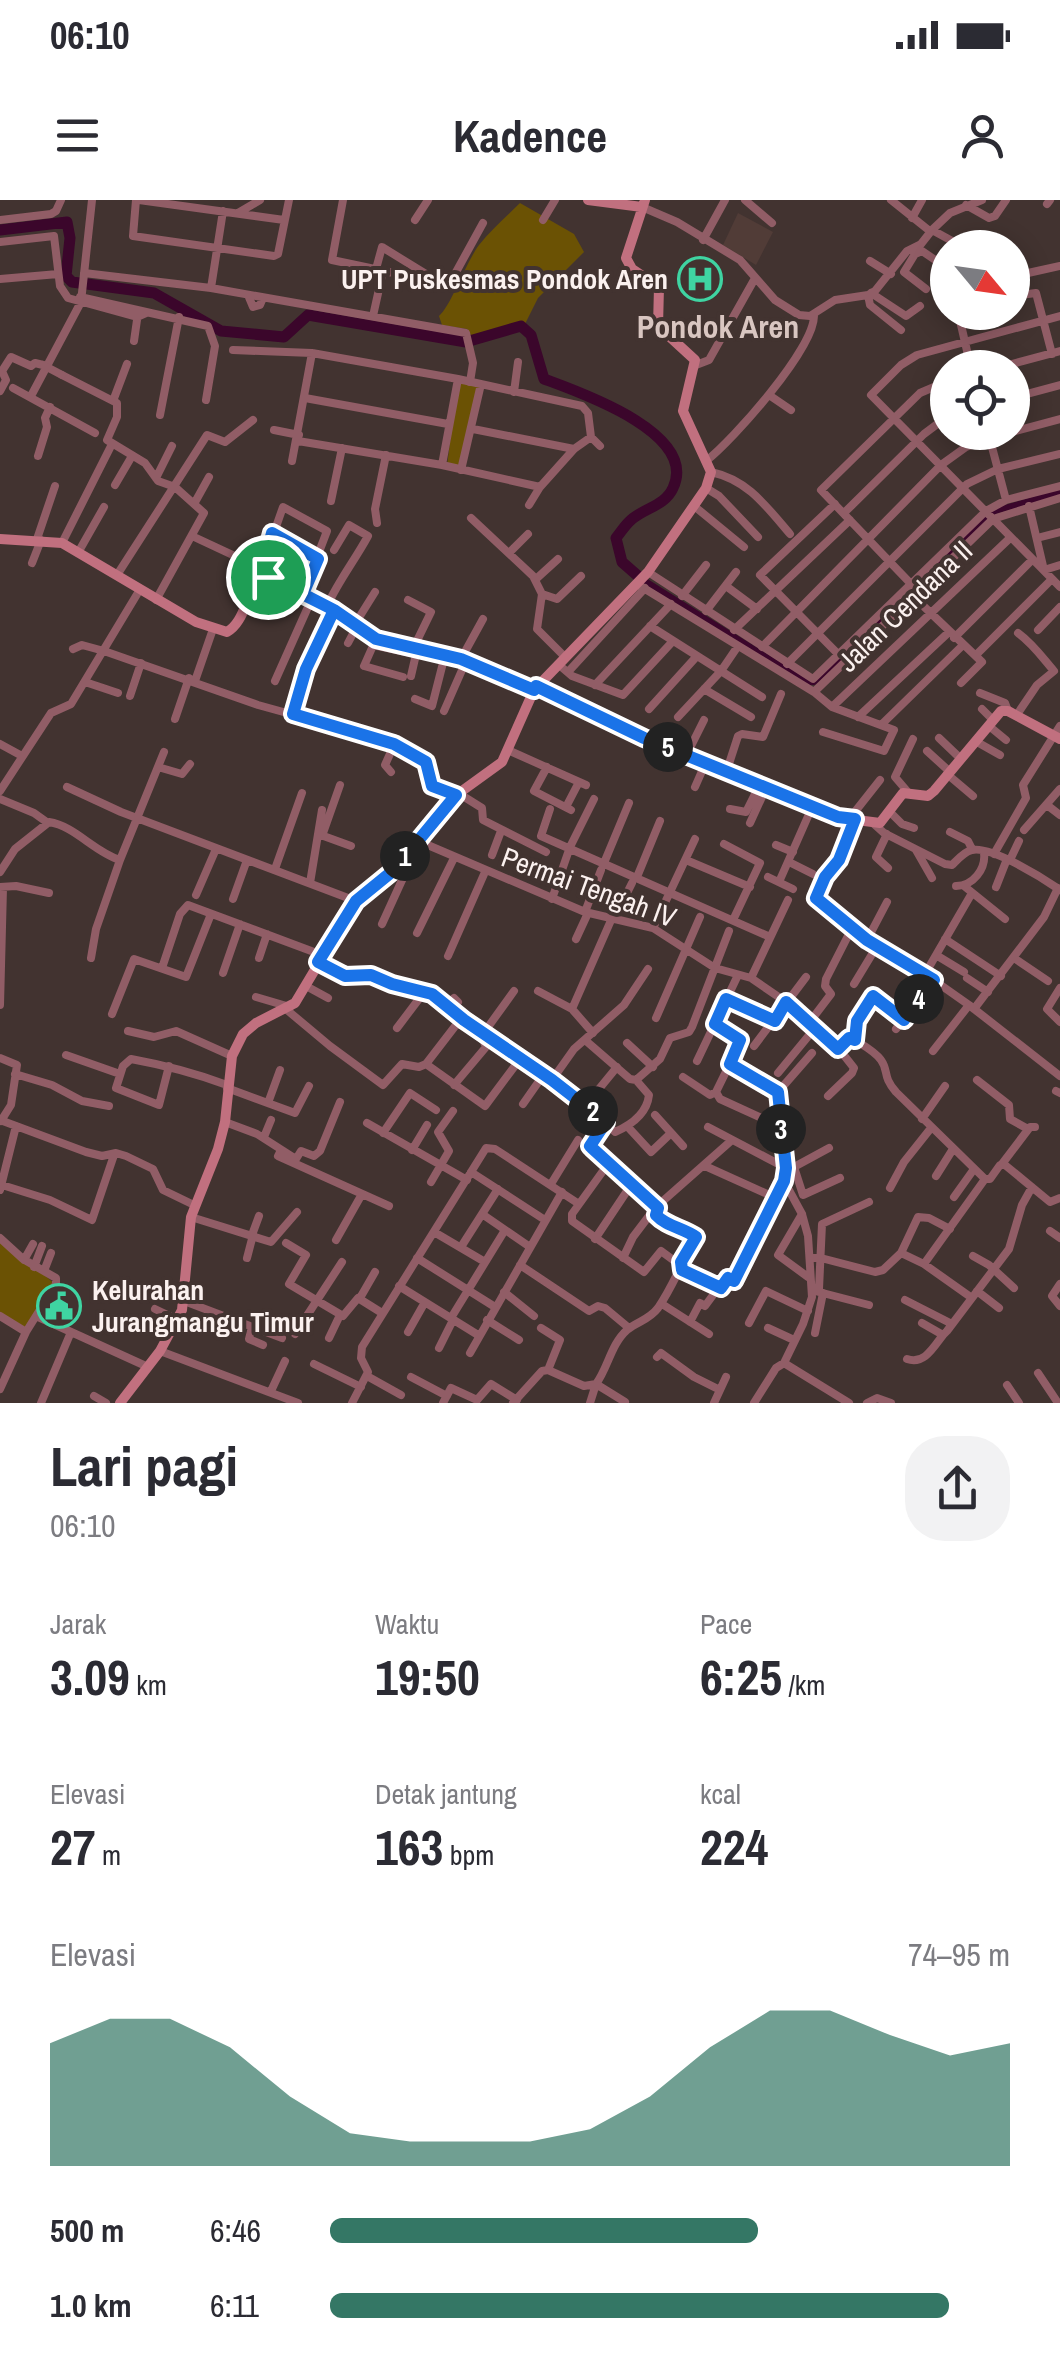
<!DOCTYPE html>
<html lang="id">
<meta charset="utf-8">
<style>
body{margin:0;font-family:"Archivo Narrow",sans-serif;background:#f2f2f3;color:#2b2b33;height:100vh;display:flex;flex-direction:column;font-size:38px;white-space:nowrap}
*{box-sizing:border-box;margin:0}
p{font-size:32px;color:#7c7c81}
.icon{flex:none;width:55px;height:55px;fill:none;stroke:currentColor;stroke-width:2;stroke-linecap:round;stroke-linejoin:round}
.map{position:relative;height:1203px;overflow:hidden}
.details{display:flex;flex-direction:column;background:#fff;flex:1}
.details>*{flex:none}
.needle{width:65px;rotate:119deg}
.controls{position:absolute;left:930px;top:30px;display:grid;gap:20px}
.controls a{display:grid;place-items:center;width:100px;height:100px;border-radius:50%;background:#fff;box-shadow:0 5px 25px #0003;font-size:50px}
.pin{position:absolute;display:grid;place-items:center;width:85px;height:85px;color:#fff;margin:-42px;border:5px solid #fff;border-radius:50%;box-shadow:0 2px 10px #0007}
.km{position:absolute;width:50px;height:50px;margin:-25px;border-radius:50%;background:#222;color:#fff;font-size:28px;line-height:50px;text-align:center}
.round{display:grid;place-items:center;flex:none;width:105px;height:105px;border-radius:40px;background:#f2f2f3}
.headline{display:flex;align-items:center;justify-content:space-between;height:170px;padding:0 50px}
h1{font-size:55px;font-weight:700;line-height:75px}
.stats{display:grid;grid-template-columns:repeat(3,1fr);gap:15px;height:170px;padding:10px 50px}
.stats div{display:grid;align-content:center}
.stats b{font-size:50px;font-weight:700}
.stats small{font-size:28px;font-weight:400}
.stats p{font-size:28px}
.chart{height:280px;padding:20px 50px}
.chart p{display:flex;justify-content:space-between}
.chart svg{width:100%;height:180px;margin-top:10px;fill:#347765;opacity:.7}
ul{padding:0 50px;list-style:none;font-size:32px}
li{display:grid;grid-template-columns:160px 120px 1fr;align-items:center;height:75px}
li i{height:25px;border-radius:12px;background:#347765}
.status{display:flex;justify-content:space-between;align-items:center;height:70px;padding:0 50px;background:#fff;direction:ltr}
.status svg{height:28px;fill:currentColor}
header{display:flex;justify-content:space-between;align-items:center;height:130px;padding:0 50px;background:#fff;font-size:45px;font-weight:700}
.map>svg:first-child{display:block}
.built{fill:#513c37}
.green{fill:#6b5204}
.lines{fill:none;stroke-linecap:round;stroke-linejoin:round}
.canal{stroke:#3b062b;stroke-width:6}
.river{stroke:#3b062b;stroke-width:11}
.street{stroke:#915d66;stroke-width:8}
.secondary{stroke:#c1707f;stroke-width:10}
.street-bridge{stroke:#915d66;stroke-width:8}
.route-casing{stroke:#fff;stroke-width:20}
.route{stroke:#1a73e8;stroke-width:12}
.labels{text-anchor:middle;dominant-baseline:central;stroke-width:8;stroke-linejoin:round;paint-order:stroke}
.poi-label{font-size:28px;font-weight:bold;fill:#fbf1ef;stroke:#423330;text-anchor:end}
.street-label{font-size:28px;fill:#fbf1ef;stroke:#423330}
.quarter-label{font-size:32px;font-weight:bold;fill:#d9c6c1;stroke:#423330}
</style>
<div class="status"><b>06:10</b><svg viewBox="0 0 49 12"><path d="M0 12V9h3v3zM5 12V6h3v6zM10 12V3h3v9zM15 12V0h3v12zM26 1h20v11H26zM47 4h2v5h-2z"/></svg></div>
<header><svg class="icon" aria-label="menu" viewBox="0 0 24 24"><path d="M4 6h16M4 12h16M4 18h16"/></svg>Kadence<svg class="icon" aria-label="person" viewBox="0 0 24 24"><circle cx="12" cy="8" r="4"/><path d="M4 21q1-7 8-7t8 7"/></svg></header>
<div class="map">
<svg width="1060" height="1203" viewBox="0 0 1060 1203">
<rect width="100%" height="100%" fill="#423330"/>
<path class="built" d="M738,13L773,32L756,65L723,45Z"/>
<path class="green" d="M520,3L574,34L584,52L538,98L525,124L476,143L467,129L442,125L439,116C451,106 466,62 479,45C491,30 506,17 520,3Z
M458,179L481,184L461,270L447,266Z
M0,1038L55,1084L24,1132L0,1118Z"/>
<g class="lines">
<path class="canal" d="M642,379L795,475L806,482H814L995,311L1060,292"/>
<path class="river" d="M0,30L67,22L70,38L66,76L72,82L154,93L221,131L284,137L308,115L466,142L521,126L531,135L544,179C579,192 699,233 673,288C665,306 644,308 631,320C625,325 621,332 616,338L622,362L638,376"/>
<path class="street" d="M136,0L133,36L274,56L278,54L289,0
M139,0L284,20
M343,0L332,60L446,84L450,83L483,23
M745,0L772,23
M891,0L931,32
M1047,4L1050,0
M966,5L989,18L995,16L1006,0
M642,7L677,22L740,60L775,100L799,115L810,116L835,100L868,95L875,91L907,51L921,44L932,30L965,48
M238,13L260,0
M912,18L922,0
M0,20L51,14L56,11L61,0
M415,20L428,0
M543,20L555,0
M932,30L950,13L982,0
M703,40L725,0
M0,42L54,36L60,86L68,98L137,117L146,113
M870,61L891,74
M376,69L382,47L434,79
M1012,69L1028,73L1060,66
M84,73L211,88L466,133L473,163L470,182
M0,79L58,74
M211,88L223,11
M926,89L904,72L915,54L922,51L941,64
M871,93L906,116L920,106
M248,95L253,107L260,105L263,98
M868,95L870,105L901,130
M1012,96L1036,93L1052,154
M80,97L208,126L215,146L206,200
M958,112L971,168
M373,116L383,71
M1060,116L917,155L901,165L871,195L1060,387
M134,141L138,113
M233,150L312,153L458,179L582,206L588,213L591,237
M696,165L709,160L754,80
M997,168L1060,151
M62,175L117,203V217L107,240L145,263L158,281L175,287L204,313L156,400
M458,179L442,265L540,287L529,305
M13,188L95,233
M0,191L6,180L2,171L11,157L31,166L35,163L43,165
M514,192L518,162
M769,195L791,210
M31,196L81,102L92,0
M305,198L448,224
M1012,198L1060,185
M113,201L127,164
M160,215L179,117
M473,229L574,249L591,237L600,246
M274,230L299,235
M988,232L1006,300
M1012,232L1060,219
M298,241L442,265
M38,256L47,227L45,218L50,207
M292,261L312,153
M706,261C733,240 815,148 814,115
M461,270L481,184
M711,272C748,280 766,306 790,334
M156,278L172,246
M115,285L132,256
M540,287L574,249
M706,288L719,296L758,337
M331,301L342,248
M194,304L209,277
M835,304L760,375L839,455
M694,306L744,347
M1029,306L1043,366
M844,313L924,234L948,216
M471,318L533,376L542,394
M377,323L375,309L386,255
M272,333L318,359
M192,336L256,366L264,361
M1037,338L1060,332
M37,339L55,286
M62,343L112,244
M79,351L104,307
M509,353L528,334
M32,363L41,340
M272,369L306,387
M1044,370L1060,365
M648,372L813,479L986,311L1006,300L1060,286
M117,375L207,235L225,242L253,220
M269,377L264,361L283,307L327,331L303,394
M536,379L558,359
M637,384L814,492L993,319L1060,298
M912,385L821,290L920,193L948,181
M726,386L757,409
M542,394L537,429L565,457
M542,394L557,399L581,376
M682,396L706,365
M915,398L982,462L961,483
M408,400L431,412L413,449
M327,406C339,380 355,360 368,336L349,325L334,350
M706,411L736,372
M355,424L375,392
M650,426L762,497
M734,430L850,320
M1038,430L1060,407
M954,438L1032,360
M376,439L364,466L403,477
M348,443L357,426
M373,445L411,453
M762,447L941,265L966,247L1010,232
M73,449L82,445L104,451L258,505L374,537L426,562L432,586L456,595
M976,455L1052,379
M461,459L483,419
M558,464L572,476L623,495L673,441
M787,464L967,284L998,269L1060,254
M568,472L645,388
M411,476L417,450
M195,481L213,429
M275,481L312,398
M85,482L118,493
M595,485L671,404
M704,489L751,517
M814,492L832,507L894,530L884,551L823,532
M980,493L1005,503L1008,511
M130,496L141,463
M415,499L432,506L445,455
M832,507L1010,338
M649,509L697,456
M982,509L993,520
M444,511L466,461
M293,513L305,469L334,410
M1016,516L1037,485L1054,471C1042,457 1033,444 1018,433
M678,517L721,471L738,446
M858,517L949,432
M175,519L189,478
M881,525L962,446
M989,526L1006,540
M939,538L961,559
M977,542L1000,555
M0,544L22,556
M510,551L586,585
M927,551L949,571
M687,554L704,520
M158,567L182,574L190,564
M547,567L534,591L571,610
M727,570L738,536L742,534L763,537L781,494
M391,572L385,565L394,545
M947,574L973,596
M67,587L121,612L356,701
M695,587L706,562
M0,591L51,513L71,504L139,391
M907,591L895,577L913,539
M458,593L482,608L483,620L546,652
M0,599L34,613L48,623
M1047,605L1060,615
M566,607L579,582
M550,609L541,636L770,737
M730,609L746,612L760,584
M889,611L902,624L914,628
M850,618L880,580
M855,619L839,659L820,687L818,699L877,746L925,774L969,805L1060,876
M750,623L767,586
M874,624L884,633L945,664L952,665C957,660 965,651 972,650C992,646 1043,678 1060,690
M1024,630L1060,589
M950,632L968,641L972,649
M318,634L351,646
M887,634L876,657L888,668
M322,636L340,585
M416,640L585,712L653,728L715,768L751,778L786,802L839,849L854,868L852,873L828,896
M724,644L760,663L734,718
M776,645L793,652
M916,650L932,678
M994,654L1026,598L1023,585L1060,526
M492,655L501,631
M686,660L750,687
M1010,660L1019,641
M789,662L813,674
M604,663L629,603
M275,669L302,593
M0,672L15,649L49,622C75,626 94,652 120,660
M637,677L660,621
M768,677L793,689
M779,682L813,605
M310,683L322,610
M956,686C973,686 986,669 984,653
M964,686L1005,719
M0,687L16,686L49,693
M996,687L1007,659
M196,695L216,649
M233,699L247,660
M552,699L570,647L594,599
M585,712L601,670
M614,719L632,683
M382,724L403,678L402,659
M653,728L695,639
M417,733L454,658
M576,739L588,713
M945,739L1001,776
M867,740L887,702
M936,755L964,772
M448,756L485,672
M91,758L96,729L120,660L164,552
M259,758L267,734
M1014,758L1048,781
M318,763L345,775H371L393,784L432,794L463,820L552,880L606,922L590,946L655,1008L732,940
M162,768L180,714L188,705L322,755
M223,773L240,724
M925,774L972,693
M751,778L788,700
M967,778L988,792
M854,784L877,746
M306,786L328,798
M1060,788L1047,809L1060,822
M538,791L572,809L593,833
M256,797L290,807
M726,799L775,821
M0,805L3,688
M447,806L454,798L458,802
M572,809L612,718
M974,809L1044,717L1058,688
M287,810L330,846L383,885L402,864L419,867L426,864L456,825L464,824
M112,814L134,759L186,777L211,714
M656,818L700,717
M809,823L831,794L825,786L826,779L852,728
M715,824L740,843L716,892
M397,828L425,791
M896,829L934,780
M128,831L154,837L176,831L232,856
M483,834L514,791
M585,840L630,879L636,880L649,895C647,913 631,925 615,932L606,923
M855,840L857,821L873,795L904,820
M627,843L653,867
M754,846L806,777
M839,849L852,838C861,844 875,851 881,860C889,871 882,876 896,892L985,979H990L1000,965H1005L1050,1002L1060,998
M933,851L969,805
M66,855L120,874
M0,858L17,865L11,905L1,921
M697,861L738,775
M426,864L485,906L517,863
M729,865L778,892L786,968L784,981L802,1014L808,1036L812,1097L803,1124L784,1163L776,1168L754,1203
M169,866L159,905L116,888L123,866L131,859C164,865 195,873 227,885
M778,873L815,828
M15,874L52,885L82,901L109,906
M683,877L710,895L716,892
M552,880L574,849L624,805L648,769
M636,880L660,859L670,838L689,832L692,827L729,731
M977,880L1009,905L1010,919L1028,929
M454,885L486,847L483,839
M227,888L295,913L309,886
M1056,891L1060,893
M716,892L720,899L781,927
M778,892L812,853
M268,903L280,870
M523,904L544,874
M585,906L617,867
M655,915L683,946
M922,919L945,886
M0,920L86,952L102,956L116,953L126,956L153,969L163,990L194,1005
M225,922L257,934L296,959L301,951L314,956L320,951L340,902
M367,923L467,980
M627,926L651,952L670,934
M708,927L786,968L794,967L829,948
M383,933L410,893L436,910
M264,937L271,920
M281,950L278,956L389,1006
M412,950L427,925
M608,964L572,1014V1021L644,1072L661,1051L680,1065
M1002,964L1030,927H1035
M705,966L776,998
M794,967L803,995L840,978
M471,972L545,1020
M936,976L953,949
M431,982L449,951L438,932L453,911
M551,984L578,940
M2,985L50,1000L92,1020L114,955
M890,988L904,962L931,928
M0,990L16,926
M954,997L974,969
M482,1014L530,1047
M802,1014L778,1055L808,1077
M191,1017L271,1042L297,1012
M1050,1031L1060,1038
M434,1032L485,1062
M252,1035L259,1016
M0,1038L23,1059L56,1078V1084L36,1116
M595,1039L631,985
M336,1040L362,994
M286,1043L306,1055L289,1084L343,1116L358,1098L382,1113
M461,1047L498,989
M901,1053L918,1017L929,1018L950,1029
M973,1056L989,1065L1014,1088
M247,1058L253,1035
M417,1058L495,1107
M623,1058L633,1037L655,1008
M810,1058H821L875,1072L883,1070L901,1053L924,1064L972,1098
M24,1060L33,1044
M924,1064L985,979
M520,1065L589,1111L598,1106L605,1108L629,1128
M34,1067L42,1046
M682,1070L721,1088L728,1078L733,1081L784,981
M44,1071L51,1053
M1060,1084L1052,1096L1060,1106
M399,1086L478,1135
M819,1089L822,1024L869,1002
M815,1091L869,1105
M977,1091L999,1108
M504,1092L534,1116
M360,1098L375,1072
M905,1100L952,1124
M184,1101L282,1138
M662,1104L709,1134
M155,1109L178,1120
M0,1116L26,1132L36,1116L148,1167
M451,1118L505,1030
M487,1120L519,1140
M690,1122L700,1103L705,1106L719,1087
M749,1123L766,1091L808,1111
M922,1123L943,1135L947,1131L1009,1049L1022,1005L1032,987
M252,1127L249,1139L263,1145
M541,1128L560,1140L548,1170
M768,1128L794,1140
M408,1132L425,1102
M815,1133L823,1093
M295,1134L342,1062
M329,1138L340,1115
M439,1148L453,1120
M160,1151L298,1203
M470,1153L562,992
M657,1157L661,1153L694,1177L720,1190
M907,1159C924,1165 933,1148 943,1135
M784,1163L849,1203
M314,1164L361,1187
M1038,1173L1058,1203
M367,1176L401,1195
M411,1177L447,1196
M1007,1185L1019,1203
M0,1189L26,1132
M271,1191L285,1161
M94,1196L106,1203
M625,1202L596,1184C608,1168 611,1144 627,1130C638,1121 649,1120 658,1108C674,1085 681,1062 696,1040C687,1026 668,1027 656,1015L657,1009
M41,1203L71,1132
M352,1203L368,1172L361,1158L362,1147L486,948L495,949L579,1004
M443,1203L451,1188L477,1200L491,1184L517,1200
M513,1203L542,1171L548,1170L584,1186L596,1184L590,1203
M714,1203L726,1177
M867,1203L877,1198L891,1203"/>
<path class="secondary" d="M588,0L642,7
M0,339L62,343L196,422L227,432C248,420 245,385 269,377L334,410L376,439L461,459L534,490
M536,486L644,537L841,618L880,623L903,593L928,596L934,591L1001,511H1008L1060,539
M120,1203L160,1151L182,1110L191,1017L218,949L225,922L232,856L243,834L256,823L295,803L356,701L394,670L455,596L502,562L534,490L648,372L706,288L711,272L683,211L695,160L658,126L659,87L632,69L626,58L645,0"/>
<path class="street-bridge" d="M43,165L62,175"/>
</g>
<g class="lines">
<g class="route-casing">
<path id="route" d="M268,377L334,410L306,469L293,514L394,544L426,562L432,586L456,595L394,670L356,701L318,762L345,776L371,775L392,784L432,794L464,820L552,880L606,922L590,946L592,948L658,1008L656,1015C666,1026 683,1028 696,1037L681,1062L682,1070L721,1088L728,1078L734,1081L784,981L786,968L778,892L730,864L740,840L715,824L726,799L775,821L786,802L838,849L849,838L855,840L857,821L873,796L904,820L934,780L867,740L816,698L825,677L839,660L855,619L838,617L644,538L536,486L534,490L461,459L376,439L334,410L303,394L318,359L272,333L264,362L268,377"/>
</g>
<use href="#route" class="route"/>
</g>
<defs>
<g id="hospital-ring" transform="scale(2.25)"><circle r="9.5" fill="#423330" stroke="#3fd4a2" stroke-width="1.5"/><path d="M-5-5h3v3.5h4V-5h3V5h-3V1.5h-4V5h-3Z" fill="#3fd4a2"/></g>
<g id="civic-ring" transform="scale(2.25)"><circle r="9.5" fill="#423330" stroke="#3fd4a2" stroke-width="1.5"/><path d="M-.6-6.5H3V-4.5H.6V-3L4-1V1h2V6H-6V1h2V-1L-.6-3ZM-1.2 2.5V6h2.4V2.5Z" fill="#3fd4a2"/></g>
</defs>
<g fill-rule="evenodd">
<use href="#hospital-ring" x="700" y="79"/>
<use href="#civic-ring" x="59" y="1106"/>
</g>
<g class="labels">
<g class="poi-label">
<text x="668" y="79">UPT Puskesmas Pondok Aren</text>
<text x="92" y="1090" text-anchor="start">Kelurahan<tspan x="92" dy="32">Jurangmangu Timur</tspan></text>
</g>
<g class="street-label">
<text transform="translate(905 406) rotate(-44)">Jalan Cendana II</text>
<text transform="translate(589 687) rotate(20)">Permai Tengah IV</text>
</g>
<g class="quarter-label">
<text x="718" y="126">Pondok Aren</text>
</g>
</g>
</svg>
<div class="controls">
<a><svg class="needle" viewBox="-14 -14 28 28"><path d="M0-13l5 13h-10z" fill="#e53935"/><path d="M0 13l5-13h-10z" fill="#7c7c81"/></svg></a>
<a><svg class="icon" aria-label="locate" viewBox="0 0 24 24"><circle cx="12" cy="12" r="6"/><path d="M12 2v4M12 18v4M2 12h4M18 12h4"/></svg></a>
</div>
<div class="pin" style="left:268px;top:377px;background:#1e9e55"><svg class="icon" aria-label="arrive" viewBox="0 0 24 24"><path d="M6 21V4h12l-3 4 3 4H6"/></svg></div>
<b class="km" style="left:405px;top:656px">1</b>
<b class="km" style="left:593px;top:911px">2</b>
<b class="km" style="left:781px;top:929px">3</b>
<b class="km" style="left:919px;top:799px">4</b>
<b class="km" style="left:668px;top:547px">5</b>
</div>
<section class="details">
<div class="headline"><div><h1>Lari pagi</h1><p>06:10</p></div><a class="round"><svg class="icon" aria-label="share" viewBox="0 0 24 24"><path d="M12 15V3M7 8l5-5 5 5M5 13v7h14v-7"/></svg></a></div>
<div class="stats">
<div><p>Jarak</p><b>3.09<small> km</small></b></div>
<div><p>Waktu</p><b>19:50</b></div>
<div><p>Pace</p><b>6:25<small> /km</small></b></div>
</div>
<div class="stats">
<div><p>Elevasi</p><b>27<small> m</small></b></div>
<div><p>Detak jantung</p><b>163<small> bpm</small></b></div>
<div><p>kcal</p><b>224</b></div>
</div>
<div class="chart"><p><span>Elevasi</span>74–95 m</p>
<svg viewBox="0 0 160 44" preserveAspectRatio="none"><path d="M0 44V14L10 8L20 8L30 15L40 27L50 36L60 38L70 38L80 38L90 35L100 27L110 15L120 6L130 6L140 12L150 17L160 14V44z"/></svg>
</div>
<ul>
<li><b>500 m</b>6:46<i style="width:63%"></i></li>
<li><b>1.0 km</b>6:11<i style="width:91%"></i></li>
</ul>
</section>
